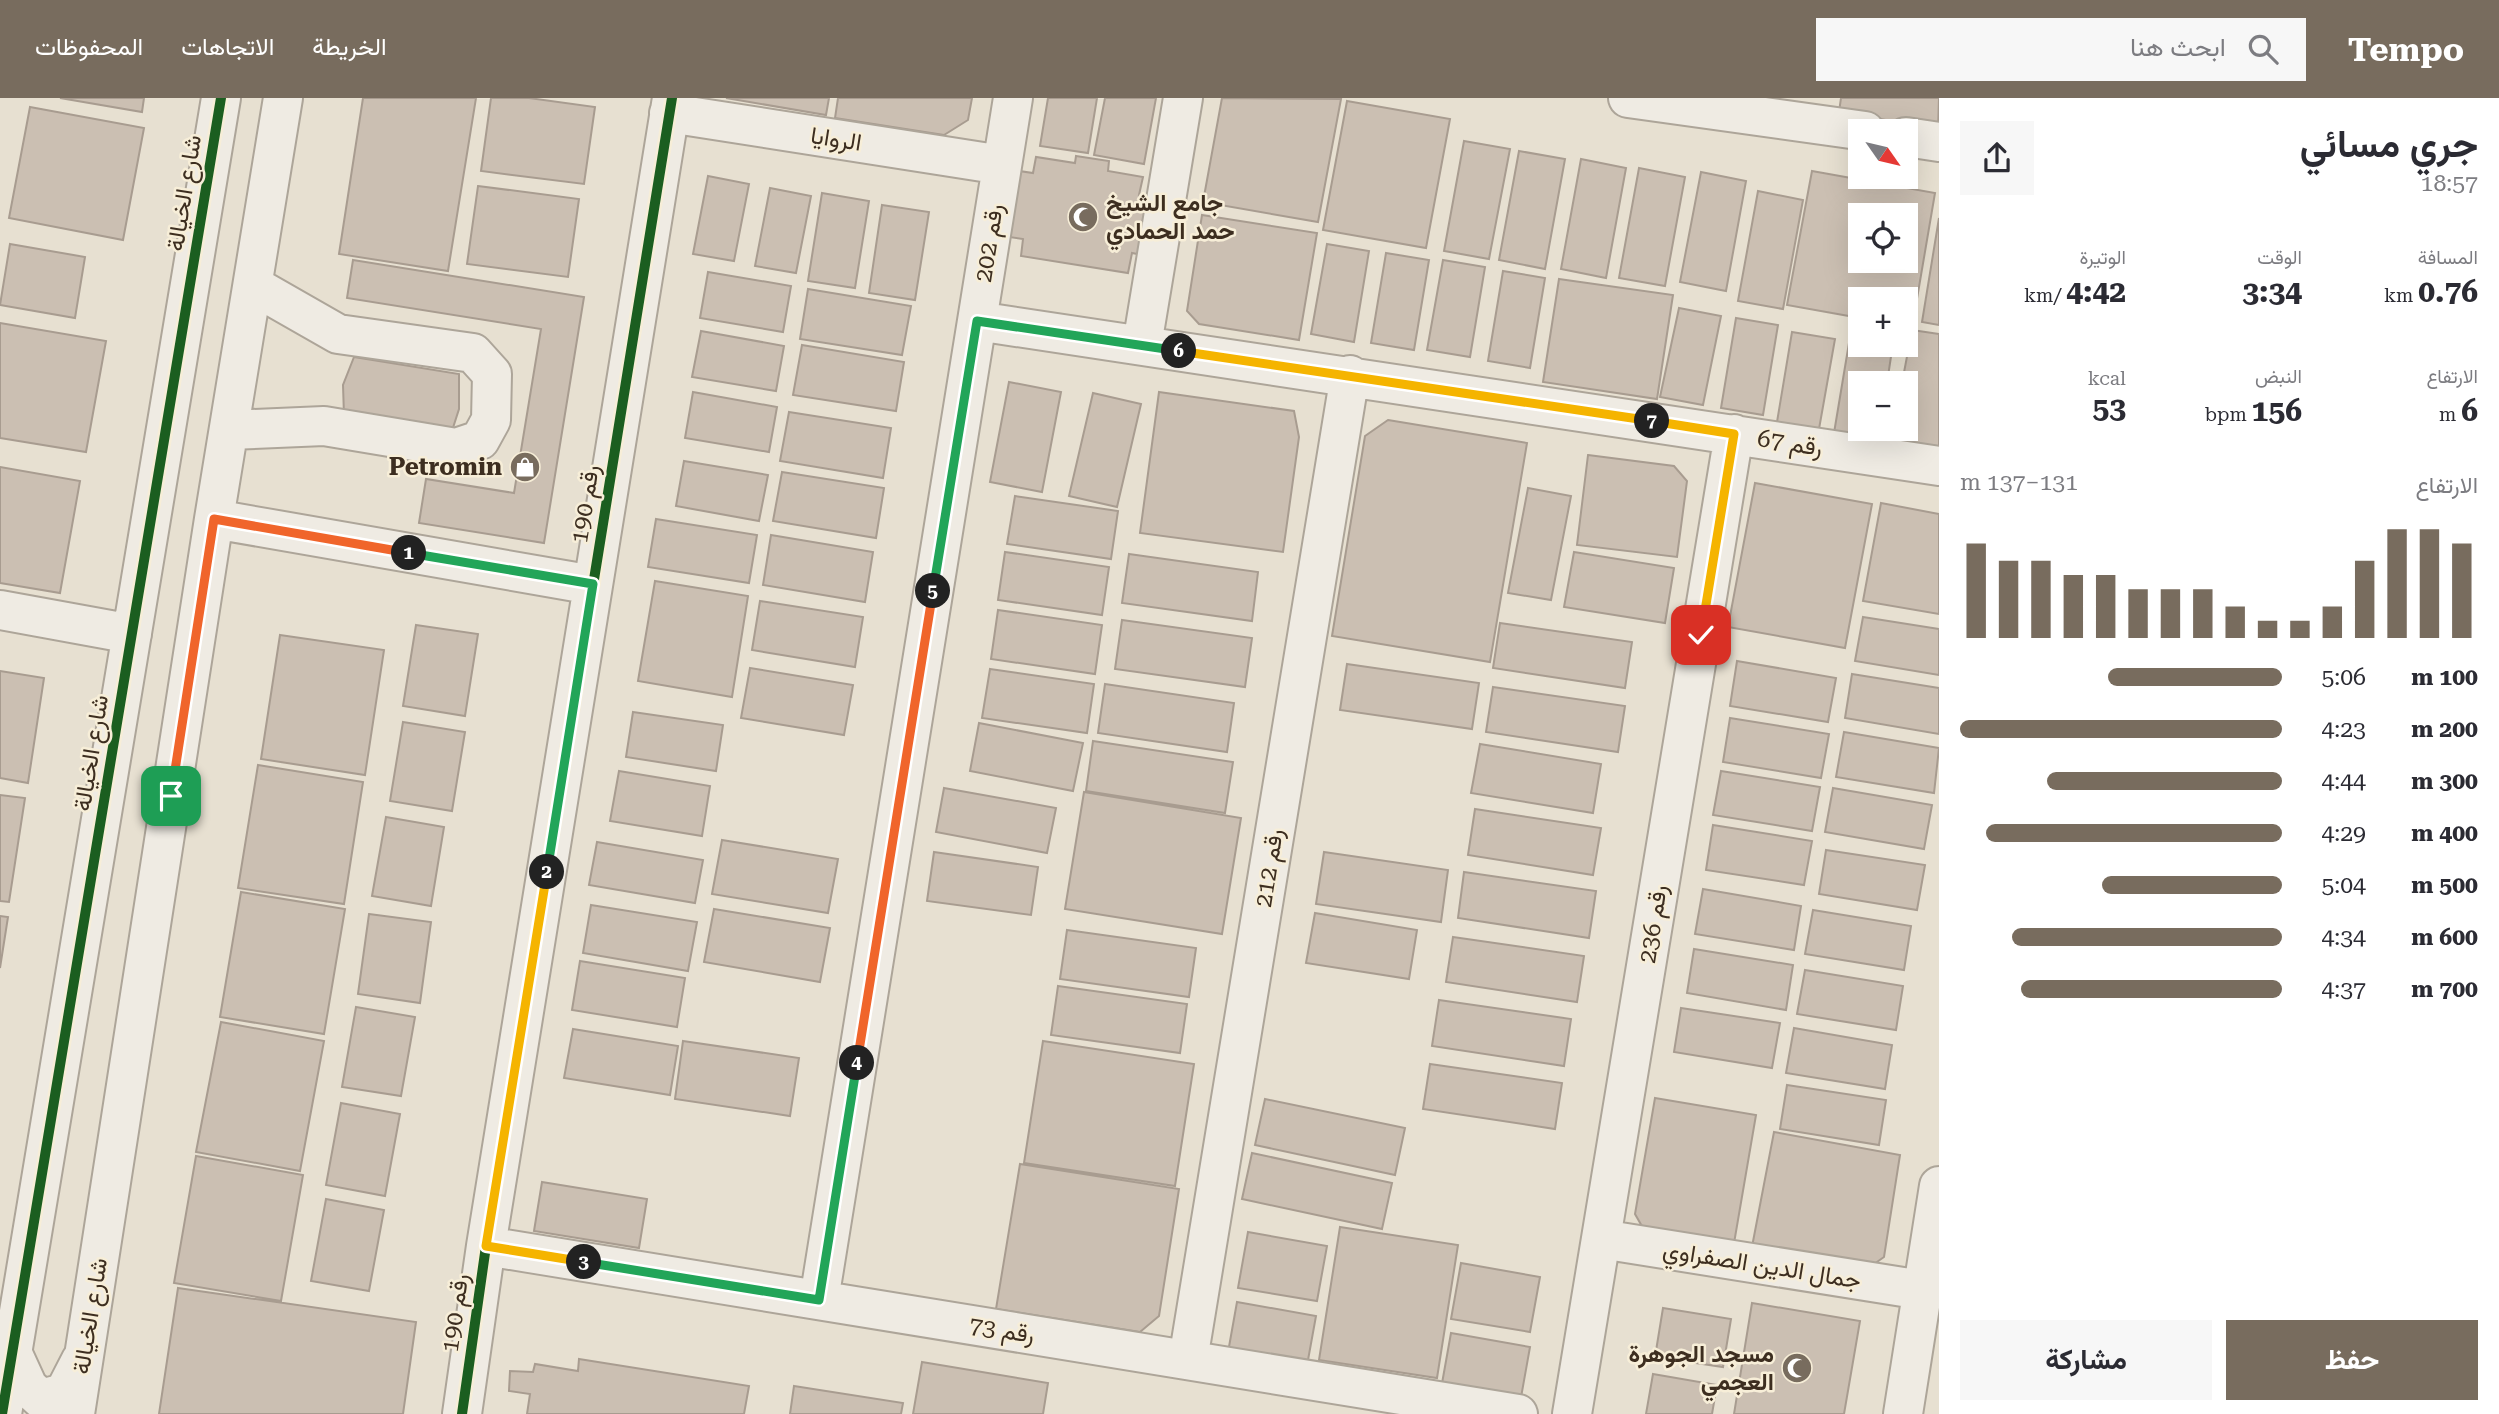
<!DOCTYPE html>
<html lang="ar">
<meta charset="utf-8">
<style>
body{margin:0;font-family:"Roboto Serif",Vazirmatn,serif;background:#f7f7f7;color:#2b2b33;direction:rtl;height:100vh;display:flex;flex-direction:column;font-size:26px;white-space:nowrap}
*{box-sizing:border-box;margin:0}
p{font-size:23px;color:#7c7c81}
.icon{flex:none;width:38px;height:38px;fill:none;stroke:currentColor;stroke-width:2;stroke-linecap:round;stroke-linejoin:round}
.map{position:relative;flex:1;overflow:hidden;direction:ltr}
.details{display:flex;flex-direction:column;background:#fff;width:560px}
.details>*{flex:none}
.needle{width:46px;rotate:124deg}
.controls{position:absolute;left:1848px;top:21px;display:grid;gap:14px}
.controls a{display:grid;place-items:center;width:70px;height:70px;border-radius:0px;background:#fff;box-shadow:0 7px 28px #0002;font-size:35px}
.pin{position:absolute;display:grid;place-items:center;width:60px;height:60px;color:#fff;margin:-30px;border-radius:14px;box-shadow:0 4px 10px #0006}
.km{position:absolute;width:35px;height:35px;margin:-18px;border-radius:50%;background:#222;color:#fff;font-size:19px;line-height:35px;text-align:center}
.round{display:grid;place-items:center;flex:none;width:74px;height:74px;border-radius:0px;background:#f7f7f7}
.summary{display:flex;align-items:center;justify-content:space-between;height:119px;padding:0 21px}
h1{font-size:38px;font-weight:700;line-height:52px}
.metrics{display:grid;grid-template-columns:repeat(3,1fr);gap:10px;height:119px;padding:7px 21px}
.metrics div{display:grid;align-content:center}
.metrics b{font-size:30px;font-weight:700}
.metrics small{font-size:19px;font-weight:400}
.metrics p{font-size:19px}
.chart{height:196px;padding:14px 21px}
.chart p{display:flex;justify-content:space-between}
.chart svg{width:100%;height:126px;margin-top:7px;stroke:#786c5e;stroke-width:6}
.button{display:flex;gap:14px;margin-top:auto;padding:14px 21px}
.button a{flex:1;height:80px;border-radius:0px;background:#786c5e;color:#fff;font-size:28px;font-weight:700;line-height:80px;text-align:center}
.button a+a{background:#f7f7f7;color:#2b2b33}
ul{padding:0 21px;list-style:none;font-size:23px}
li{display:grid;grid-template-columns:112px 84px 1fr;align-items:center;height:52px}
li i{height:18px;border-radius:9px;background:#786c5e}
header{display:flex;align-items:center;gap:42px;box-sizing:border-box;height:98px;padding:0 35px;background:#786c5e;color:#fff}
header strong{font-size:33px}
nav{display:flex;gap:38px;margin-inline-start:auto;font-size:24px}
.search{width:490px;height:63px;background:#f7f7f7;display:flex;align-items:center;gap:18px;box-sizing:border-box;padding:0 24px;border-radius:0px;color:#7c7c81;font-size:26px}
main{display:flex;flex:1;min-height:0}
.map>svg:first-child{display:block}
.building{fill:#cbbfb2;stroke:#a89c90;stroke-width:2;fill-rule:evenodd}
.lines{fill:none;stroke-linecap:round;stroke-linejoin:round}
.minor-casing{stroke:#ada599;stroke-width:42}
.minor{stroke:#efebe3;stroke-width:38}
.cycleway-casing{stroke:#f7eed8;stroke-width:15}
.cycleway{stroke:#1b5e20;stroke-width:10}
.split-1-casing{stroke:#fff;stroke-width:14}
.split-2-casing{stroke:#fff;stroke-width:14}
.split-3-casing{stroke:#fff;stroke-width:14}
.split-4-casing{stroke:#fff;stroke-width:14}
.split-5-casing{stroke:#fff;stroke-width:14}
.split-6-casing{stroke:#fff;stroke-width:14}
.split-7-casing{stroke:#fff;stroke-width:14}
.split-8-casing{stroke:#fff;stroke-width:14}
.split-1{stroke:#f0652b;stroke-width:9}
.split-2{stroke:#22a559;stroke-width:9}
.split-3{stroke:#f5b400;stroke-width:9}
.split-4{stroke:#22a559;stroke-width:9}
.split-5{stroke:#f0652b;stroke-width:9}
.split-6{stroke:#22a559;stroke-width:9}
.split-7{stroke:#f5b400;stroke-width:9}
.split-8{stroke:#f5b400;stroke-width:9}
.labels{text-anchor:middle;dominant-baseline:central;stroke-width:5;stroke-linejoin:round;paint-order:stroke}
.street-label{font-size:24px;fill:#3d2e20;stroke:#f7eed8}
.poi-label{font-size:24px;font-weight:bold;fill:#3d2e20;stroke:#f7eed8;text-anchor:end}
</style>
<header>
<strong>Tempo</strong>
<div class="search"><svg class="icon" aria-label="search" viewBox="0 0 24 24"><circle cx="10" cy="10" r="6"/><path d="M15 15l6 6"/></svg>ابحث هنا</div>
<nav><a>الخريطة</a><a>الاتجاهات</a><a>المحفوظات</a></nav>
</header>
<main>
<section class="details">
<div class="summary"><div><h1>جري مسائي</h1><p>18:57</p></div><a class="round"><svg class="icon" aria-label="share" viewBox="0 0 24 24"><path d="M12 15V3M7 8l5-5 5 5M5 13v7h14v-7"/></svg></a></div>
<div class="metrics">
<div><p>المسافة</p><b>0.76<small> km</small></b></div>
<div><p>الوقت</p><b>3:34</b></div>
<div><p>الوتيرة</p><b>4:42<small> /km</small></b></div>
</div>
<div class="metrics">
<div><p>الارتفاع</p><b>6<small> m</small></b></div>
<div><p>النبض</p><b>156<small> bpm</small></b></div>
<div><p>kcal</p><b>53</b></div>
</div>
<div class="chart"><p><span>الارتفاع</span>131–137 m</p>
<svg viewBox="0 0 160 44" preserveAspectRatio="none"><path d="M5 44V11M15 44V17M25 44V17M35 44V22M45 44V22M55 44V27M65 44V27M75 44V27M85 44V33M95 44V38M105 44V38M115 44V33M125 44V17M135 44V6M145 44V6M155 44V11"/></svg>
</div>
<ul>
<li><b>100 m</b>5:06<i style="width:54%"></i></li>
<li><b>200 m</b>4:23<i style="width:100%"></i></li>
<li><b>300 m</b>4:44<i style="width:73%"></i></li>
<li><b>400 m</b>4:29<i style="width:92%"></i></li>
<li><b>500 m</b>5:04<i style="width:56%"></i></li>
<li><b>600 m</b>4:34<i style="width:84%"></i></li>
<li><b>700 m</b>4:37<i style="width:81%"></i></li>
</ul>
<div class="button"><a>حفظ</a><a>مشاركة</a></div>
</section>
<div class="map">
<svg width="1939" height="1316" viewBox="0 0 1939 1316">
<rect width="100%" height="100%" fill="#e7e0d1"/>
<path class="building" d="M60,0H144L142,14Z
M363,0H476L448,173L339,156Z
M491,0H529L595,9L584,86L481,73Z
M726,0H829L826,17Z
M838,0H972L968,22L944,37L835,20Z
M1048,0H1097L1088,55L1040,48Z
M1105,0H1156L1144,66L1094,57Z
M1222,0L1341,1L1318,124L1203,104Z
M1841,0H1939L1938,31L1839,14Z
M1347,3L1450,21L1426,150L1323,132Z
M30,9L144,30L123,142L9,120Z
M1464,43L1510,51L1489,161L1444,153Z
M1519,53L1565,61L1545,171L1499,162Z
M1076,58L1109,63L1108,73L1143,79L1139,97L1157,100L1147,158L1132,155L1128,175L1021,158L1023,141L1009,139L1019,73L1033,75L1036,59L1075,65Z
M1581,61L1626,70L1606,180L1561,171Z
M1639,70L1685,79L1665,188L1619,180Z
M1812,73L1935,95L1912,230L1906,229V201H1860V220L1787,207ZM1860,117H1906V163H1860Z
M1701,74L1746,83L1726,193L1680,184Z
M708,78L749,86L734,163L693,156Z
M478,88L579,101L568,179L467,166Z
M770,90L811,98L796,175L755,168Z
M1758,93L1803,102L1783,211L1738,203Z
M822,95L869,103L855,190L808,183Z
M882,107L929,114L915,202L869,195Z
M1202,117L1317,135L1299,242L1199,226L1187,213Z
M1939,120V227L1922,224Z
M10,146L85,159L75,220L0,207Z
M1327,146L1369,153L1354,244L1311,236Z
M1386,155L1429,162L1414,252L1371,245Z
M353,162L584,199L544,445L419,425L426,381L514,395L541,231L347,200Z
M1443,162L1485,169L1470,259L1427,252Z
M1503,173L1545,180L1530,270L1488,263Z
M708,174L791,188L783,234L700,220Z
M1559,181L1673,197L1657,301L1543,284Z
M808,191L911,208L902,257L800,241Z
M1679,210L1721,218L1703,307L1660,299Z
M1736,220L1778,227L1763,317L1721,310Z
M0,225L106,243L86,354L0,340Z
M1912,232L1939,236V354L1891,345L1894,331H1906V285H1902Z
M701,233L784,248L776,293L692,279Z
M1792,234L1835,241L1819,331L1777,324Z
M1849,245L1892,252L1887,285H1860V331H1879L1877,342L1834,335Z
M802,247L904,264L896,313L793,297Z
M354,259L459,276V311L450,339L344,318L343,287Z
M1009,284L1061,294L1042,394L990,384Z
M693,294L777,309L769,354L685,340Z
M1159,294L1294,313L1299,339L1283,454L1140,435Z
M1093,295L1141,306L1117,409L1069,398Z
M789,314L891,330L883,380L780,363Z
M1388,322L1527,345L1490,564L1332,538L1365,338Z
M1588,357L1674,368L1687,383L1677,459L1577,447Z
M684,363L768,377L759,423L676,408Z
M0,369L80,383L60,495L0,485Z
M782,374L884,390L876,440L773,423Z
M1755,385L1872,406L1845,550L1728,529Z
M1528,390L1571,398L1551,502L1508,495Z
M1015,398L1118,413L1111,461L1007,446Z
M1881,405L1939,416V516L1863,503Z
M656,421L757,437L749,485L648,469Z
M771,437L873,454L865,504L763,487Z
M1005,454L1109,469L1102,517L998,502Z
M1574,454L1674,470L1665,525L1564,509Z
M1129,456L1258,474L1252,523L1122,505Z
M655,483L748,498L732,599L638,583Z
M760,503L863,519L855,569L752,552Z
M998,512L1102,527L1095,576L991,561Z
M1863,519L1939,531V577L1855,563Z
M1122,522L1252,540L1245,589L1115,571Z
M1500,525L1632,544L1625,590L1493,570Z
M416,527L478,536L465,618L403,608Z
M280,537L384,552L365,677L261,661Z
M1737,563L1836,580L1828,624L1730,608Z
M1347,566L1479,585L1472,631L1340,612Z
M750,570L853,587L844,637L741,620Z
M990,571L1094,586L1087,635L982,620Z
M0,573L44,580L28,685L0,680Z
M1852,576L1939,590V636L1845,620Z
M1105,586L1234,605L1227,654L1098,635Z
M1493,589L1625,608L1618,654L1486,634Z
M633,614L723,627L716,673L626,659Z
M1730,620L1829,636L1821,680L1723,664Z
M403,624L465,634L452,713L390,703Z
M979,625L1083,645L1073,693L970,673Z
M1844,634L1939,650L1934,695L1836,679Z
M1093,643L1233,664L1225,715L1086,693Z
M1480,646L1601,666L1593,715L1471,695Z
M258,667L363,684L344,806L238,790Z
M619,673L710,688L702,738L610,723Z
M1721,673L1820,689L1812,733L1713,717Z
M944,690L1056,710L1047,755L936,734Z
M1833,690L1932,707L1924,751L1825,734Z
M1084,694L1241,720L1222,836L1065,811Z
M0,697L25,700L9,804L0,803Z
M1475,711L1601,730L1593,777L1468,757Z
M386,719L444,729L431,808L372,798Z
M1713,727L1812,743L1804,787L1706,772Z
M722,742L838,761L828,815L712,796Z
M597,744L703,762L695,805L589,787Z
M1826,752L1925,767L1917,812L1819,796Z
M934,754L1038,769L1031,817L927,803Z
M1324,754L1448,772L1441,824L1316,806Z
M1464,774L1596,793L1589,840L1458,820Z
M1703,791L1801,808L1794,852L1695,836Z
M241,794L345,811L324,936L220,919Z
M591,807L697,824L688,873L583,855Z
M714,811L830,830L820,884L704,864Z
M1813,812L1911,828L1904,872L1805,856Z
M1315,815L1417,832L1409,881L1306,865Z
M369,816L431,824L420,905L358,896Z
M0,818L8,819L0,870Z
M1067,832L1196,850L1189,899L1060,881Z
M1453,839L1584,858L1577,904L1446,884Z
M1694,851L1793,867L1786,912L1687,895Z
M580,863L685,880L677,929L572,912Z
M1805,872L1903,888L1896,932L1797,916Z
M1058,888L1187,906L1180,955L1051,937Z
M1439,902L1571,921L1564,968L1432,948Z
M356,909L415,919L401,998L342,989Z
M1681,910L1780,925L1772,970L1674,954Z
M221,924L324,943L300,1073L196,1054Z
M1794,930L1892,947L1885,991L1786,975Z
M573,931L678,948L670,997L564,980Z
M683,943L799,960L790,1018L675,1001Z
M1043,943L1194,966L1175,1088L1024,1065Z
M1430,966L1562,985L1555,1031L1423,1011Z
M1787,987L1886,1002L1879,1047L1780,1031Z
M1655,1000L1756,1017L1733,1151L1647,1137L1635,1116Z
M1265,1001L1405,1030L1395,1077L1255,1047Z
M341,1005L400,1016L385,1098L326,1087Z
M1774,1034L1900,1057L1884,1159L1867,1171L1751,1154Z
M1252,1055L1392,1085L1382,1131L1242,1101Z
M196,1058L303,1077L281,1203L174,1185Z
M1020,1066L1179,1091L1159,1218L1140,1234L996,1211Z
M542,1084L647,1101L639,1150L534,1133Z
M326,1101L384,1112L369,1193L311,1183Z
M1340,1129L1458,1147L1437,1280L1319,1262Z
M1248,1134L1327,1148L1317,1203L1238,1190Z
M1461,1165L1540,1179L1530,1234L1451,1221Z
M178,1190L416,1224L403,1316H159Z
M1237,1204L1316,1218L1306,1273L1227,1260Z
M1752,1205L1860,1223L1844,1316H1734Z
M1663,1210L1731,1221L1723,1269L1655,1259Z
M1451,1235L1530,1249L1520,1305L1441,1291Z
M579,1261L749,1288L744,1316H527L530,1296L509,1293L510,1273L533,1274L535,1266L578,1273Z
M922,1264L1048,1285L1043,1316H913Z
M1653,1276L1717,1287L1712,1316H1646Z
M794,1288L903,1305L901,1316H790Z"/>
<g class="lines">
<g class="minor-casing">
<path id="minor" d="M1628,0L1865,33
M669,15L1002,67
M1906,39L1939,44
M977,223L1939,368
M1142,247L1183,0
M229,332L324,328L456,350L480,342L491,322L492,276L473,255L338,236L254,188
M214,421L593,487
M0,512L132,536
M1601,1141L1922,1192
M486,1148L1518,1316
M819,1202L1013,0
M12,1254L28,1289L41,1301L64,1295L81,1262
M1188,1262L1350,277
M2,1316L221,0
M75,1316L214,421L283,0
M462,1316L486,1148L672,0
M1572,1316L1734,336
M1903,1316L1939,1088"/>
</g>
<use href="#minor" class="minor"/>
<g class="cycleway-casing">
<path id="cycleway" d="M2,1316L221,0
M462,1316L486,1148L672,0"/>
</g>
<use href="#cycleway" class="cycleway"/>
</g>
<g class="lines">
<g class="split-1-casing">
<path id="split-1" d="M171,698L214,421L409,455"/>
</g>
<g class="split-2-casing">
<path id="split-2" d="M409,455L593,486L547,774"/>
</g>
<g class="split-3-casing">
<path id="split-3" d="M547,774L486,1148L584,1164"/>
</g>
<g class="split-4-casing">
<path id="split-4" d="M584,1164L819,1202L857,965"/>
</g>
<g class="split-5-casing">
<path id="split-5" d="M857,965L933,493"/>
</g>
<g class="split-6-casing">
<path id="split-6" d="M933,493L977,223L1179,253"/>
</g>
<g class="split-7-casing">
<path id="split-7" d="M1179,253L1652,323"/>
</g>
<g class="split-8-casing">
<path id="split-8" d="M1652,323L1734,336L1701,537"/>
</g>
<use href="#split-1" class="split-1"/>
<use href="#split-2" class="split-2"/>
<use href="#split-3" class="split-3"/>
<use href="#split-4" class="split-4"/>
<use href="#split-5" class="split-5"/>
<use href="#split-6" class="split-6"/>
<use href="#split-7" class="split-7"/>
<use href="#split-8" class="split-8"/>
</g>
<defs>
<g id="mosque-disc" transform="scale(1.575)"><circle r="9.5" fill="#786c5e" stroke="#f7eed8"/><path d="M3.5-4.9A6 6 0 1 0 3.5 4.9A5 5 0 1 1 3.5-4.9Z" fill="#fff"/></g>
<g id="shop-disc" transform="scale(1.575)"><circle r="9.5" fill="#786c5e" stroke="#f7eed8"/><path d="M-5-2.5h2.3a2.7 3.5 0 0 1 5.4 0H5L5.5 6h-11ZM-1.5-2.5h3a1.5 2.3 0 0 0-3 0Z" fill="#fff"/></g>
</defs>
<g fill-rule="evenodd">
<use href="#mosque-disc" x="1083" y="119"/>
<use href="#shop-disc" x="525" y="369"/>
<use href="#mosque-disc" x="1797" y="1270"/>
</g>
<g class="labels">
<g class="street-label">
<text transform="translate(836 41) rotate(9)">الروايا</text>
<text transform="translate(184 95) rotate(-81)">شارع الخيالة</text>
<text transform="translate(989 145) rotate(-81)">رقم 202</text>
<text transform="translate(1790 345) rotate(9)">رقم 67</text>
<text transform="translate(585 406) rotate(-81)">رقم 190</text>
<text transform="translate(91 655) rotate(-81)">شارع الخيالة</text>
<text transform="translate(1269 770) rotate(-81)">رقم 212</text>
<text transform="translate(1653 826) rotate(-81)">رقم 236</text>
<text transform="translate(1762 1167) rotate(9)">جمال الدين الصفراوي</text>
<text transform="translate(455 1215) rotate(-82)">رقم 190</text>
<text transform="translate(90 1218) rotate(-81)">شارع الخيالة</text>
<text transform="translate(1002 1232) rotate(9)">رقم 73</text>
</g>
<g class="poi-label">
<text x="1106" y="105" text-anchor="start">جامع الشيخ<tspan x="1106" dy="28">حمد الحمادي</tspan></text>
<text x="502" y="369">Petromin</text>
<text x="1774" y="1256">مسجد الجوهرة<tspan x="1774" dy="28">العجمي</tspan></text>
</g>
</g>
</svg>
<div class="controls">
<a><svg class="needle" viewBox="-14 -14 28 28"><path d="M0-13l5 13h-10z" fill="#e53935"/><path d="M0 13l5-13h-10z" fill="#7c7c81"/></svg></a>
<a><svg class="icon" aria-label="locate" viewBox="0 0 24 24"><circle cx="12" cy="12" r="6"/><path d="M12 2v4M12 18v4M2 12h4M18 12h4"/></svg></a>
<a>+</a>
<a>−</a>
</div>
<div class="pin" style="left:171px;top:698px;background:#1e9e55"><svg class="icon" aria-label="arrive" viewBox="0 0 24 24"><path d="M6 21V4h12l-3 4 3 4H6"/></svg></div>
<div class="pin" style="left:1701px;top:537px;background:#d93025"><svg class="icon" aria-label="check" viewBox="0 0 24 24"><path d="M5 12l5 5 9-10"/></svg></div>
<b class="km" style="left:409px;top:455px">1</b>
<b class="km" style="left:547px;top:774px">2</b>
<b class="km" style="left:584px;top:1164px">3</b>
<b class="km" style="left:857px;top:965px">4</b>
<b class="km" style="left:933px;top:493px">5</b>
<b class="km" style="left:1179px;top:253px">6</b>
<b class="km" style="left:1652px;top:323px">7</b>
</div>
</main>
